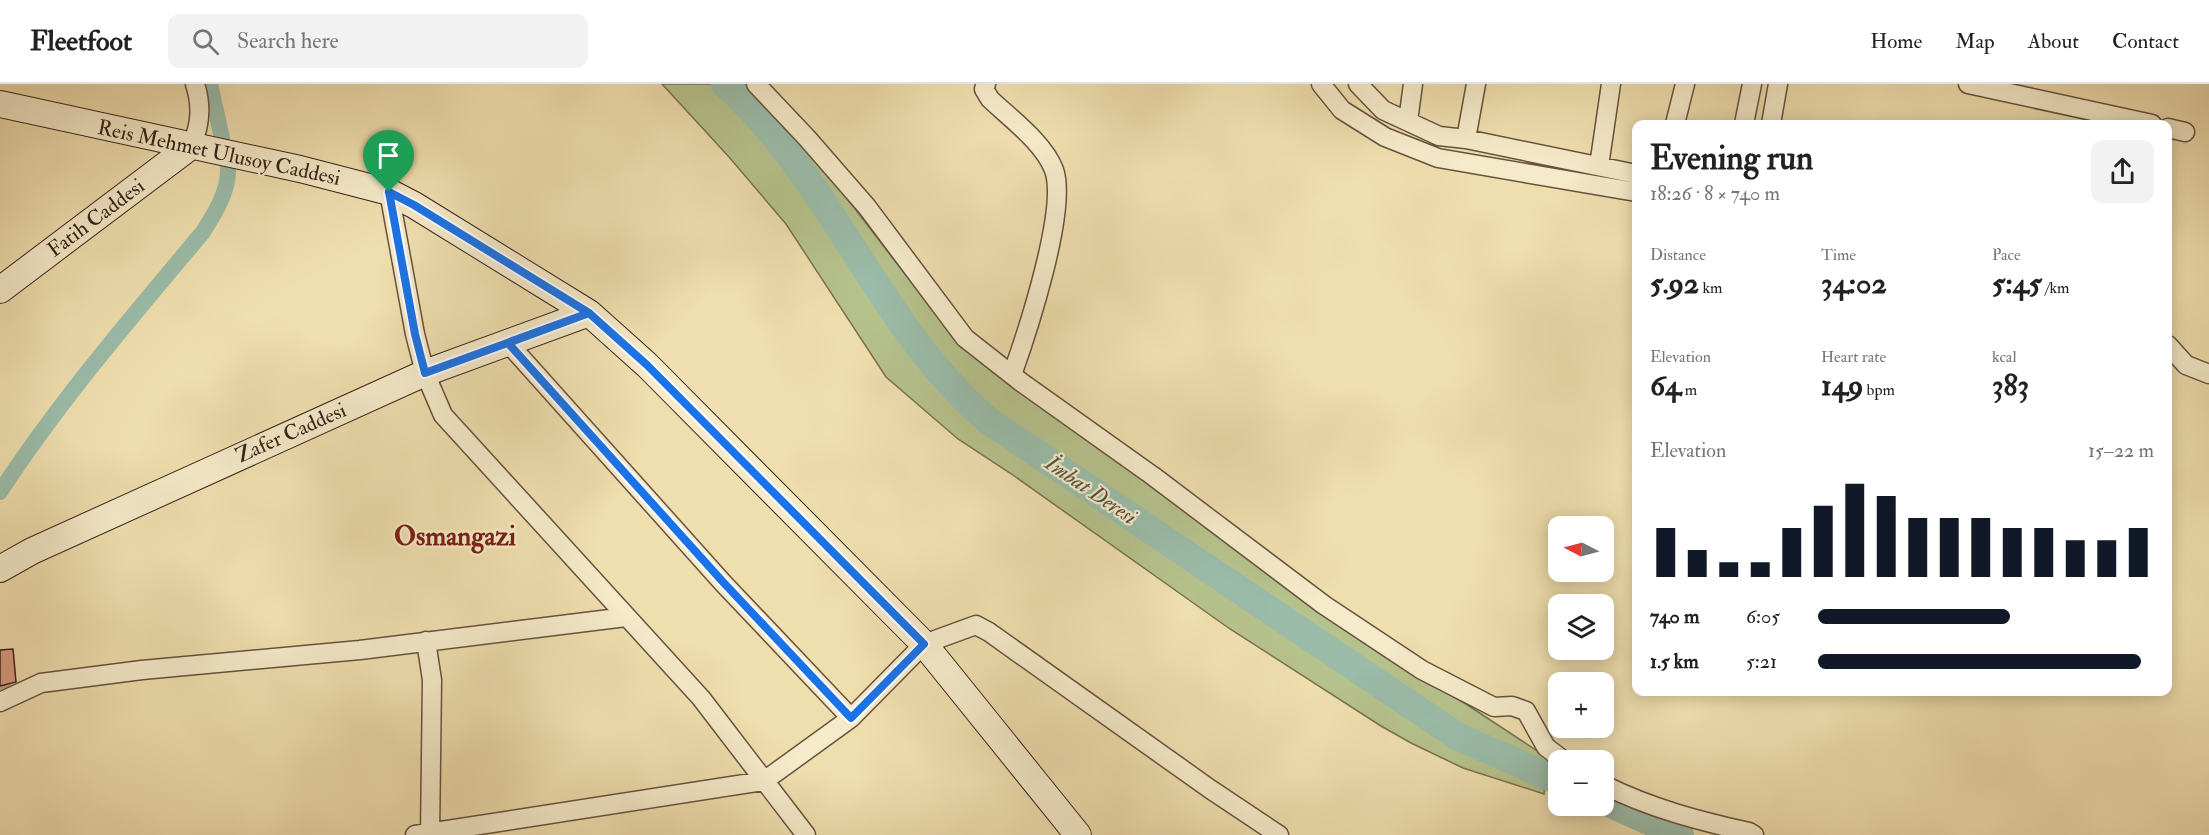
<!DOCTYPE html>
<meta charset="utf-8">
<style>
body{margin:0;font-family:"IM FELL Double Pica",serif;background:#f2f2f2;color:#222;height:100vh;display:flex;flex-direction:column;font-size:22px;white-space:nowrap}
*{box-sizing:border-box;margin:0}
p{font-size:20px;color:#767676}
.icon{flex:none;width:33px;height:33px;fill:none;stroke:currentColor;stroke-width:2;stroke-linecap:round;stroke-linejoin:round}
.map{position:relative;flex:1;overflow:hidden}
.details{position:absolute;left:1632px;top:36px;width:540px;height:576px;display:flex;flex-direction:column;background:#fff;border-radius:12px;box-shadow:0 3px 15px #0003}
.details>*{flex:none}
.needle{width:39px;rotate:276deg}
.buttons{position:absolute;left:1548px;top:432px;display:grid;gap:12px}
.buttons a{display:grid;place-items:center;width:66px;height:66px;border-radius:12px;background:#fff;box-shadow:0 3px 15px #0003;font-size:30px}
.pin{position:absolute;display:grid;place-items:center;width:51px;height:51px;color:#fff;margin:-62px -26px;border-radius:50% 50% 50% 0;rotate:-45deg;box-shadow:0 0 6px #0007}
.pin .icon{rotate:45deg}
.round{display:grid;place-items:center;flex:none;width:63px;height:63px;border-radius:12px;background:#f2f2f2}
.head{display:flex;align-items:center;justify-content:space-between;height:102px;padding:0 18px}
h1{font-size:33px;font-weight:800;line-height:45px}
.stats{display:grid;grid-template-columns:repeat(3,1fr);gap:9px;height:102px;padding:6px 18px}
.stats div{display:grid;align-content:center}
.stats b{font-size:30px;font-weight:800}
.stats small{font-size:16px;font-weight:400}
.stats p{font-size:16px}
.chart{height:168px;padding:12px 18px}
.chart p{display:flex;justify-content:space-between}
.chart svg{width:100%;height:108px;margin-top:6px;stroke:#111827;stroke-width:6}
ul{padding:0 18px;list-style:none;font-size:20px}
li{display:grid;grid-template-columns:96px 72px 1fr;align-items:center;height:45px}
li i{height:15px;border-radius:8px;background:#111827}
header{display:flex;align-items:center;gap:36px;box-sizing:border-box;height:84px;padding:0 30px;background:#fff;border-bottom:2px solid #e0e0e0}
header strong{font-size:28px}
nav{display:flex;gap:33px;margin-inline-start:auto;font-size:21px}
.search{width:420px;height:54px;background:#f2f2f2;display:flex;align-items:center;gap:15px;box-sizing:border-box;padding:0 21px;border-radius:12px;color:#767676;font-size:22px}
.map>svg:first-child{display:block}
.green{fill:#b6c28c;stroke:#777252;stroke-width:1.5}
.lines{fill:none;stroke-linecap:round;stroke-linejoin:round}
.canal{stroke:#9abca9;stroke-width:16}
.river{stroke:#9abca9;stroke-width:28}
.building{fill:#d99a82;stroke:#382318;stroke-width:1.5;filter:url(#shadow)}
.street-casing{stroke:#66523e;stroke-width:21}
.secondary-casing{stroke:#382318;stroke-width:28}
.street{stroke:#f5eaca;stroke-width:18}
.secondary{stroke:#f5eaca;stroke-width:26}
.route-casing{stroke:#fff;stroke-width:12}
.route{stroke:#1a73e8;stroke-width:8}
.labels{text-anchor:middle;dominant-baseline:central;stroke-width:4.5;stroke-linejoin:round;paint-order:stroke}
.street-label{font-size:21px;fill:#382318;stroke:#f5eaca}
.water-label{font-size:22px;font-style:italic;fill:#555144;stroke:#f5eaca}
.district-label{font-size:27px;font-weight:bold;fill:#7a1f14;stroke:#f5eaca}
</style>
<header>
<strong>Fleetfoot</strong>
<div class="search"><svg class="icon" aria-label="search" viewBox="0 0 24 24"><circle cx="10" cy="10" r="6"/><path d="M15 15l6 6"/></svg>Search here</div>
<nav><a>Home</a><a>Map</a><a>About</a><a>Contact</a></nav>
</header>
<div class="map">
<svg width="2209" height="751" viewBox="0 0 2209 751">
<defs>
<filter id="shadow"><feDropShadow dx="-5.5" dy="5.5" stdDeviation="1.5" flood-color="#0004"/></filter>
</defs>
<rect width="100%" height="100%" fill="#efdeae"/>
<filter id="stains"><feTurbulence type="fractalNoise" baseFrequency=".00333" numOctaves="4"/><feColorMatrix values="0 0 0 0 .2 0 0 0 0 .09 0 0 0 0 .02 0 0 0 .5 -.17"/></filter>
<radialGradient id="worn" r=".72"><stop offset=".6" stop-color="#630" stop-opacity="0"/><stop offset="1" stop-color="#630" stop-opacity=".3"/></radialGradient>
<path class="green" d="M662,0H749L793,44L948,246L975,272L1382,571L1466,620L1548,674L1544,710L1463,684L1411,659L1381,642L1230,545L1010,389L958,355L886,293L786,140L729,73Z"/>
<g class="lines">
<path class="canal" d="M210,0L222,54
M0,408C60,316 132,233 203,148C215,129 229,107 228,84"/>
<path class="river" d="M725,0C833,96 879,245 990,338L1457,652L1558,697
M1604,717L1680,751"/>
</g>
<path class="building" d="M13,565L16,598L0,602V566Z"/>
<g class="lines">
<g class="street-casing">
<path id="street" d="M756,0L807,54L867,123L965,254L1021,298L1153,392L1324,521L1422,586L1494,623L1512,622L1526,627L1546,663L1563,676
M986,0L984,5L990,15C1011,35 1044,59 1054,86C1068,125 1027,249 1012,291
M1321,0L1342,26L1385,53L1438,74L1636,108
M1358,0L1383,26L1439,52L1466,55L1636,90
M1968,0L2152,40
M1408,37L1413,0
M1675,40L1685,0
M1744,40L1752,0
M1771,40L1778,0
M2168,44L2185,48
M1466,55L1476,0
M191,62C201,41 202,22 195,0
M1599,82L1611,0
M389,108L415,250L425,289L443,331L701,614L806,751
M508,259L723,499L851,634
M2168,261L2186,281L2209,290
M426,557L432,596L430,751
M0,618L41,599L142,586L360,566L626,533
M1604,701C1650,724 1699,737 1749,748L1754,751
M415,751L764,697L851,634L924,560L976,541L989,548L1210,705L1279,751"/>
</g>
<g class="secondary-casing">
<path id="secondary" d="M0,20L300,85L389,108L414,121L589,229L647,281L924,560L1078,751
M0,206L191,62
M0,485L32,467L425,289L589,229"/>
</g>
<use href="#street" class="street"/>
<use href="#secondary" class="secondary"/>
</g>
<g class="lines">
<g class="route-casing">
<path id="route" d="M389,108L415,250L425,289L589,229L647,281L924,560L851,634L723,498L508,259L589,229L414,121L389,108"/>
</g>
<use href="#route" class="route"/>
</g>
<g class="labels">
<g class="street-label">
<text transform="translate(219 69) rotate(12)">Reis Mehmet Ulusoy Caddesi</text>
<text transform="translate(96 134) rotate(-37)">Fatih Caddesi</text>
<text transform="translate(291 349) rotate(-24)">Zafer Caddesi</text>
</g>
<g class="water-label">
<text transform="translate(1091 406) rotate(34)">İmbat Deresi</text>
</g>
<g class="district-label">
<text x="455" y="452">Osmangazi</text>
</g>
</g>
<rect width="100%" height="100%" filter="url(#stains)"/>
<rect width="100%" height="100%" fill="url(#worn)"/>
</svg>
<div class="buttons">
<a><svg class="needle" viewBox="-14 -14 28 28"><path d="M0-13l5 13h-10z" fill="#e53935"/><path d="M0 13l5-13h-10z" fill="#767676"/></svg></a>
<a><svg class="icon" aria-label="layers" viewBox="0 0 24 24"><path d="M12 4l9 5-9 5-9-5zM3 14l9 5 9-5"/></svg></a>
<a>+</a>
<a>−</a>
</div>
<div class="pin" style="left:389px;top:108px;background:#1e9e55"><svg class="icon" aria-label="arrive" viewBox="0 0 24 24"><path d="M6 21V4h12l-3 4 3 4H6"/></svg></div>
<section class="details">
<div class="head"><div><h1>Evening run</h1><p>18:26 · 8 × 740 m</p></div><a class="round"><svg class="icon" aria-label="share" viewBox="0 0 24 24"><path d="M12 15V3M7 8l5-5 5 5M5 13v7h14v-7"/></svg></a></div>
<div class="stats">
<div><p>Distance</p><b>5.92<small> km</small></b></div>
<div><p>Time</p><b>34:02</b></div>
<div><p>Pace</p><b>5:45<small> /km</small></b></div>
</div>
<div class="stats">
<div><p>Elevation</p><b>64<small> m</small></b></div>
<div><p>Heart rate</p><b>149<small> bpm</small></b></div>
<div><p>kcal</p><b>383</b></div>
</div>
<div class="chart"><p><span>Elevation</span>15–22 m</p>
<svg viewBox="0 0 160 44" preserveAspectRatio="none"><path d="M5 44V24M15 44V33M25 44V38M35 44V38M45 44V24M55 44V15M65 44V6M75 44V11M85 44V20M95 44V20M105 44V20M115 44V24M125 44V24M135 44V29M145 44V29M155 44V24"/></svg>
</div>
<ul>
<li><b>740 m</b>6:05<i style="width:57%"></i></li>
<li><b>1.5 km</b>5:21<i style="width:96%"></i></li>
</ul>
</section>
</div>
